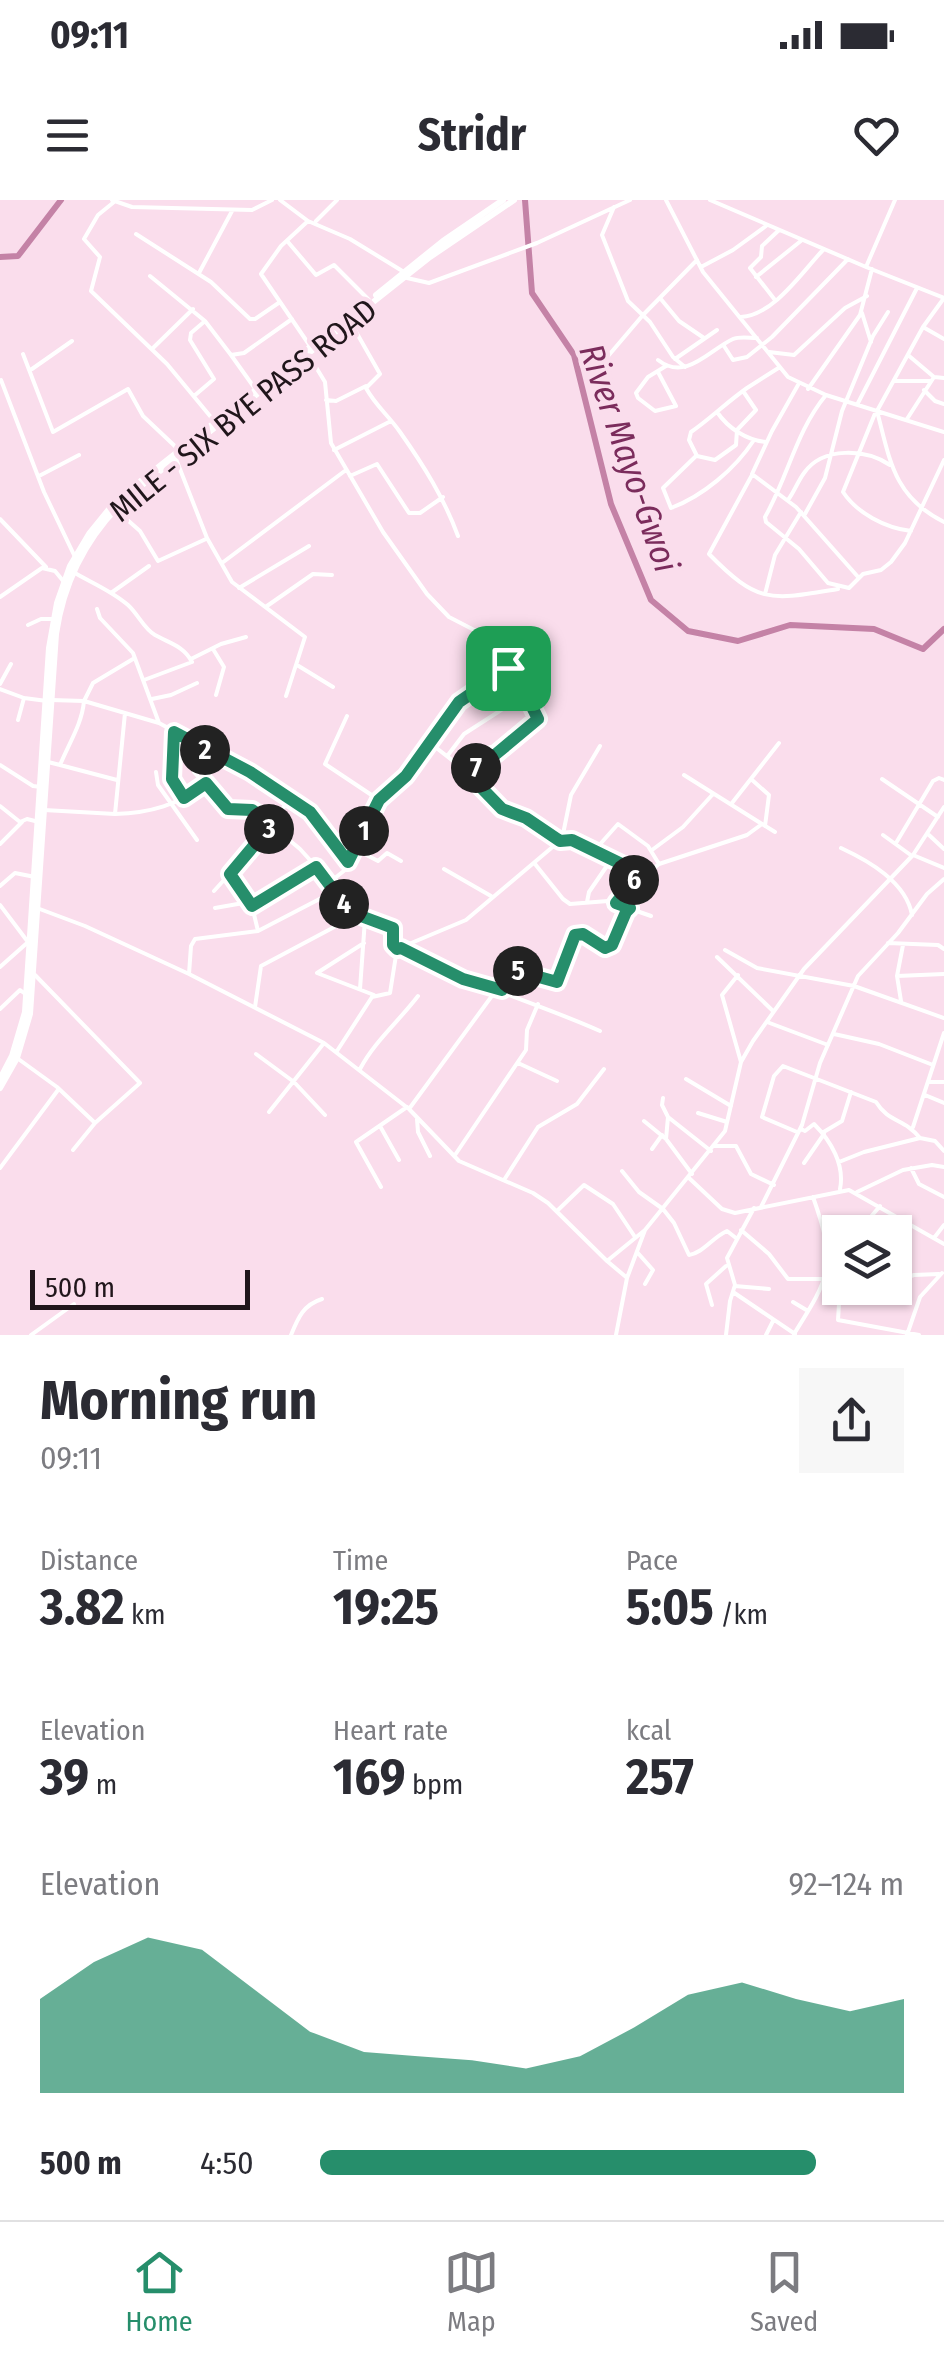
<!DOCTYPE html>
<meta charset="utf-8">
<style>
body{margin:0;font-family:"Fira Sans Condensed",sans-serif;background:#f7f7f7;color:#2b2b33;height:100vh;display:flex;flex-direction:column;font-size:38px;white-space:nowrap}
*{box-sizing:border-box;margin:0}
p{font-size:32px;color:#7c7c81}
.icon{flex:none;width:55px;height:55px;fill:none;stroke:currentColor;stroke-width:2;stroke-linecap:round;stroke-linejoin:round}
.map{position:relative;height:1135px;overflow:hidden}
.side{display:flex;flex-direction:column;background:#fff;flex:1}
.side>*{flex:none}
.fabs{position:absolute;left:822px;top:1015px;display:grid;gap:20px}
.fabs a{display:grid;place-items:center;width:90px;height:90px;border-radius:0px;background:#fff;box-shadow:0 2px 8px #0004;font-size:50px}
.scale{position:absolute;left:30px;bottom:25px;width:220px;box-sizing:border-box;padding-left:10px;border:5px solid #20161b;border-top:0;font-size:28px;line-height:35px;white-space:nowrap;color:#20161b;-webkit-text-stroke:8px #faddec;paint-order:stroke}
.pin{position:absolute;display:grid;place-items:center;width:85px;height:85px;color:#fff;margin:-42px;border-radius:20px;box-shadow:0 5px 15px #0006}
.km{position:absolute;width:50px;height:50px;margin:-25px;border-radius:50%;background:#222;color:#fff;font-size:28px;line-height:50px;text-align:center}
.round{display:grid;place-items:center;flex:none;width:105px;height:105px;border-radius:0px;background:#f7f7f7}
.summary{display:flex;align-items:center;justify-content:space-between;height:170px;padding:0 40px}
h1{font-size:55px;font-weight:700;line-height:75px}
.stats{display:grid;grid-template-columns:repeat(3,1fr);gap:15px;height:170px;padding:10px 40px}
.stats div{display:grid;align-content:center}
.stats b{font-size:50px;font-weight:700}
.stats small{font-size:28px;font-weight:400}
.stats p{font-size:28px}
.chart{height:280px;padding:20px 40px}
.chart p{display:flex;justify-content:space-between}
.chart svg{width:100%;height:180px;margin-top:10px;fill:#268e6b;opacity:.7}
ul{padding:0 40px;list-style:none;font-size:32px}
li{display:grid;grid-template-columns:160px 120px 1fr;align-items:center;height:75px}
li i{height:25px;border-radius:12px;background:#268e6b}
.status{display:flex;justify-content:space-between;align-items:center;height:70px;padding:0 50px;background:#fff;direction:ltr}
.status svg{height:28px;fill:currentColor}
header{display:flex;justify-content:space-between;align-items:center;height:130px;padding:0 40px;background:#fff;font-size:45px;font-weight:700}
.dock{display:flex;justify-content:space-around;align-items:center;height:140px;border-top:2px solid #e1e1e2;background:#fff;font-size:28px;color:#7c7c81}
.dock a{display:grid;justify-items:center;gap:5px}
.dock .current{color:#268e6b}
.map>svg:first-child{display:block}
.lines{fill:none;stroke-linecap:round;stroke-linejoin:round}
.river{stroke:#c482a6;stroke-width:6}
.minor{stroke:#fff;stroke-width:4}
.tertiary{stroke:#fff;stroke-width:6}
.route-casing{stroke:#fff;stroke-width:20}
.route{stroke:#268e6b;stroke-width:12}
.labels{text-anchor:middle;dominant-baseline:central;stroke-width:9;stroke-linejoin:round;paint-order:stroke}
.street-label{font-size:32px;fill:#20161b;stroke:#faddec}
.water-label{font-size:35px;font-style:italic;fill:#7b2c5c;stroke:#faddec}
</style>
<div class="status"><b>09:11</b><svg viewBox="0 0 49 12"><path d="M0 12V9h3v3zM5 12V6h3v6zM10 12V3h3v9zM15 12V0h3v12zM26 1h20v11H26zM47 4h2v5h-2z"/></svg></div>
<header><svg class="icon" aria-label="menu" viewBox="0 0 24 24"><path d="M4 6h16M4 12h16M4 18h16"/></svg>Stridr<svg class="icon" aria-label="heart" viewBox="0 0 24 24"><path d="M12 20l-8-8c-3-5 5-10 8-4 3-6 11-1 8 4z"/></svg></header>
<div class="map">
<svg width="944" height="1135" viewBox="0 0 944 1135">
<rect width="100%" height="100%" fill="#faddec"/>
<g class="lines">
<path class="river" d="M525,0L532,93L574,155L611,304L651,400L688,431L738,441L790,425L874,429L923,449L944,429
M0,57L18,56L61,0"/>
<path class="minor" d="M112,0L132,7L252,10L272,0
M280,0L308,21L350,39L404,72
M666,0L703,72L788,177L826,195L944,232
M710,0L866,67L895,0
M114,2L98,15L84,39L100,57L91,91L167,164L215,222
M614,7L602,35L628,101L650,122L673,157L685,167
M308,21L281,46L261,74L310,146
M316,21L337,0
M136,34L211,82L250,119H255L280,102
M288,42L316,75L334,65L369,100
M701,67L733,50L766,26
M866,67L944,98
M199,73L232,11
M150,76L205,121L231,155
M756,77L802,40
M407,78L429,83L537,43L630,0
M660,98L679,121L704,138
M944,98L923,127L877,211C890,261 894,297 944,322
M775,100L750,68L761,57L762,46L778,31
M862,113L871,142
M741,117C774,115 802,72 823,50
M351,123L380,174L366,188C375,205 389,216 400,232C424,266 444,298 458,336
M923,127L944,139
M724,146L733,160L747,157L772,137L848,59
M153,148L193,109
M769,152L794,155L845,108L867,96
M23,154L53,232L128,189L143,216L179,250
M308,154L325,182L331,243L383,332L427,394L449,417L478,432L516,475L538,519L496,554L487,556L470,575
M908,155L934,177L944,178
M675,159L717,130
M658,160C686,182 709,150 733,139C740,136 749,138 757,138
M603,162L643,115L697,60
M32,169L72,141
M658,172L676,206L655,211L638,198L636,193L648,177L666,166
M1,180L44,292L75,357
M895,181H930
M798,185L772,231L752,274L796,307L859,378
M808,189L860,115L872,69
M256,190L231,155L244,153L292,119
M924,190L935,201L944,204
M743,191L756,210L737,230L736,245L715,260L697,256L689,240L691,232C710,219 727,202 747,188L780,167
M826,195C796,231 788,277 765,317L766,322L799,349L828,383L849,388L863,374L881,370L891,362L905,343L944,260
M194,196L214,179L190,140L191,133L205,121
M326,200L336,201L366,186
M858,203L917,88
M876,211L843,292C857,313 885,328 911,331
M717,212C728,228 746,240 766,242
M907,219L934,177
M334,250L391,221
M696,256L663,288L671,308C703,296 735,269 754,240
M176,259L207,338L232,382L305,437L286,496
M752,275L709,354C759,405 771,400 838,389
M39,276L79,255
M350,276L377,264L409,313H420L443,297
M788,300C794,292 798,281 804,273C823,246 866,249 890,265
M115,309L140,331L158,361L206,339
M805,314L825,278L842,211L873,136L888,112
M0,319L46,367
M222,363L346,270
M73,372C92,383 112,391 128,405C138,414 144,429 155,435C169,443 184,446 192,462L144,480
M239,388L309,346
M111,393L149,366
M765,394L775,355L801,312
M0,397L42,368L55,371L64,382
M267,406L313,374L332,375
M97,409L100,418L133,453L159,523
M28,425L41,419H53
M213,449L224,467L216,495
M191,459L221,444L246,437
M297,465L333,487
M0,484L11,464
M0,489L24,498L47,501
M152,499L171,495L197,483
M51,500L84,501L93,483L133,459
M347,516L325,564L379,600L347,662
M18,520L24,498
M174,532L172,579L184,598
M192,542L194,572L224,606L236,611L257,613L300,649L330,682L333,692L350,712L393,727L396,747
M430,543L459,503L508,467
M448,555L464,534L526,494
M48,562L60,565C69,543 82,524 84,501L159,523L249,572L310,613L350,666L330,682
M0,565L33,586L41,587
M60,565L117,580
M156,572L158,585L197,640
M684,575L762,624
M751,579L769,595L765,626
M882,579L938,617
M379,600L406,576L430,543L466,571L502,609L526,618L560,641
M732,603L779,543
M0,606L20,622L27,619L39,622
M44,610L115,614L125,513
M115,614C150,613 179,605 206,583
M883,635L912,656
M929,635L944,649
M562,639L571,595L600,546
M896,643L933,581L939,578L944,580
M0,644L22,622
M841,648C869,661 906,682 912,715
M355,649L378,661L387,653L401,661
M652,650L683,627L713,594
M594,651L618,624L648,646L659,664
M913,655L944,668
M535,664L563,699L570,704L608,701L651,716
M444,669L491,696
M230,674L252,706L258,731
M0,686L15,673L35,677
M214,691L262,638L290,598
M587,702L589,692L611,660
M616,703L641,673
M0,705L28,742
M252,706L317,667
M37,708L85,726L189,774L324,843L409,909L459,961L533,993L548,1003L607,1061L645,1030
M215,708L249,702
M364,743L317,773L374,795
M888,743L938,745L944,749
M402,748C465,783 535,802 600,831
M725,750L757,768L854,786L944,818
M717,757L772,810
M0,767L27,743
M189,774L191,746L195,739L258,731L333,692
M35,775L140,883L95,923L73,950
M738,775L722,795L741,862
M897,776L944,774
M360,789L365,719
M501,790L514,770L557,782L575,735L583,734L608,748L625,712L630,708
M901,801L897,776L903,745
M255,807L261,766L355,716
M0,809L20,790L24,793
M767,822L828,845
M834,834L879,844L933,865
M337,851L372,797L390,793L397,749L466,720L562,639L572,640L647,674L659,664L747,635L762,624L775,632
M256,854L294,882L325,915
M17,858L57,887L94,922
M518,863L557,881
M360,869C374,842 399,821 418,796
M686,879L731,906
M928,882H944
M925,895L944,903
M663,898L662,905L668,917L666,939
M409,909L497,789
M269,912L324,843
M698,913L727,922
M668,917L711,951
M417,919L418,932L430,956
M644,921L666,939L692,974
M380,926L399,960
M913,927L944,833
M801,929L805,931L814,924C831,941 845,965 840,989
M797,932L762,917L774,876L783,866L876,902C889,923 904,918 920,938L935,941L944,951
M822,933L842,921L851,892
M714,946H736L751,974L774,985
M652,949L662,935
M455,955L526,850L527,830L538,804
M839,962L864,952L920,938
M804,963L824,934
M0,968L58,890
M911,968L919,984L944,997
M622,971L639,992L663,1009L674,1023L689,1055C703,1053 713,1037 727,1031L736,1038
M689,978L722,1009L735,1013L849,990L944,1044
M504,980L538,927L577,904L604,869
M381,987L356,942L407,907
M857,992L903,970L932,965L944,967
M761,1007L802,925L820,863L858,776L898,733L927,694L944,679
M558,1010L584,985L613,1004L635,1037
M741,1030L769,1054L788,1079H840
M858,1032L880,1006
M934,1038L944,1025
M637,1052L653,1070L645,1084
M607,1061L626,1077
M895,1081L914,1075L939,1074
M735,1086L769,1089
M840,1088L838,1120L919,1135
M733,1092L795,1134
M793,1102L808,1111
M712,1105L706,1084L726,1066
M794,1134C831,1075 837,1065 813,997
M31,1135L74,1104
M291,1135C298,1118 303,1105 322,1099
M616,1135L627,1078L645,1030L725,931L741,862L753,841L804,769L913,655L944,607
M726,1135L730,1101L735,1085L727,1058L754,1008
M766,1135L773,1121
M907,1135L920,1097L942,1073"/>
<path class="tertiary" d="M376,95L443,41L503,0
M0,879L12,856L25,812L49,448L57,403L70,366L89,334L110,308L128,291L358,109
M0,888L17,858L30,814L56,434C64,379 90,331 131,294L430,57L514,0"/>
</g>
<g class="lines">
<g class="route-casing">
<path id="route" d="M508,468L518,478L538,519L496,554L488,556L470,576L502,609L526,618L560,641L572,640L640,673L616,703L630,708L626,712L612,745L605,748L583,734L575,735L557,782L514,770L502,790L463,779L401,748L397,749L393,745V728L350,712L316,667L252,706L230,674L272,624L252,610L228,609L206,583L184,598L172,579L174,532L250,572L310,612L348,662L379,600L406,576L459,502Z"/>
</g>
<use href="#route" class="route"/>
</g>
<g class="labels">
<g class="street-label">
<text transform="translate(243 210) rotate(-39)">MILE - SIX BYE PASS ROAD</text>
</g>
<g class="water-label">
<text transform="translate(629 258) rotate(71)">River Mayo-Gwoi</text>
</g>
</g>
</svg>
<div class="fabs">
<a><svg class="icon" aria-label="layers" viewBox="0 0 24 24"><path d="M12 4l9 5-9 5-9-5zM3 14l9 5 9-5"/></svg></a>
</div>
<div class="scale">500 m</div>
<div class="pin" style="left:508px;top:468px;background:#1e9e55"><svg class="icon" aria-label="arrive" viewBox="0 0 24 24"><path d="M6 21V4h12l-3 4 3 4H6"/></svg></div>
<b class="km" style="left:364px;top:631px">1</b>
<b class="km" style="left:205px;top:550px">2</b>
<b class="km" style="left:269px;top:629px">3</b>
<b class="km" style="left:344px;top:704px">4</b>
<b class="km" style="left:518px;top:771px">5</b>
<b class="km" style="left:634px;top:680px">6</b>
<b class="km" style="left:476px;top:568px">7</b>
</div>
<section class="side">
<div class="summary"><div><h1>Morning run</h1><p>09:11</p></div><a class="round"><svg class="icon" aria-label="share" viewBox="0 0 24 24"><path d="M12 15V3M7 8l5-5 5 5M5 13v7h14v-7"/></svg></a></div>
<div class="stats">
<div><p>Distance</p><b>3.82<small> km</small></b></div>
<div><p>Time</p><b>19:25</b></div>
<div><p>Pace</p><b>5:05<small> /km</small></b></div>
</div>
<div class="stats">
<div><p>Elevation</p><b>39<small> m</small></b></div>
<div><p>Heart rate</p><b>169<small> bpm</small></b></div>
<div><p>kcal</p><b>257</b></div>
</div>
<div class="chart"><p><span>Elevation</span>92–124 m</p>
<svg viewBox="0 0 160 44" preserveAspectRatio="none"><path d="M0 44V21L10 12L20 6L30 9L40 19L50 29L60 34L70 35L80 36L90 38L100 35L110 28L120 20L130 17L140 21L150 24L160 21V44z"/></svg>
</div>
<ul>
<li><b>500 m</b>4:50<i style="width:85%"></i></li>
</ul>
</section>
<nav class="dock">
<a class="current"><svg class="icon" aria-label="home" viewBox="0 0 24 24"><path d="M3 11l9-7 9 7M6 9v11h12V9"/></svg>Home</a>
<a><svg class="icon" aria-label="map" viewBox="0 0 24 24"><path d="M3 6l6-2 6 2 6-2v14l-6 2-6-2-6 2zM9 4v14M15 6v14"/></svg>Map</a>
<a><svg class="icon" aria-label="saved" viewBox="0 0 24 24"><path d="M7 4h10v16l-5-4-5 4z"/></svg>Saved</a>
</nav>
